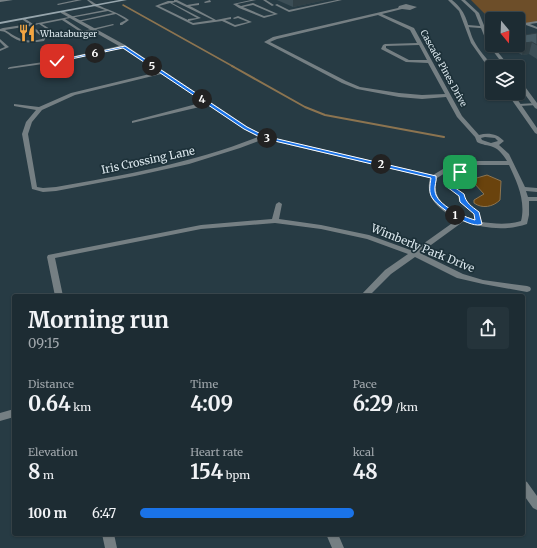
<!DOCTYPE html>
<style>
body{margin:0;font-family:Merriweather,serif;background:#25343b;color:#f1f3f6;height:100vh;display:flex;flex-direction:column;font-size:15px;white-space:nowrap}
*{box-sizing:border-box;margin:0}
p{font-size:13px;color:#a0a7ac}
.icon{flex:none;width:22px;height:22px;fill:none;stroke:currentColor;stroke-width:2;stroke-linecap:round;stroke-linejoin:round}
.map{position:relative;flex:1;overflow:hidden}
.sheet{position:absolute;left:12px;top:294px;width:513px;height:242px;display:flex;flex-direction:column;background:#1d2c33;border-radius:4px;box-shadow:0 1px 3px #0004,0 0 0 1px #3b484e}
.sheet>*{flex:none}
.needle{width:26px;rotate:161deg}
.tools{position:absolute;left:485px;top:12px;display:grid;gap:8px}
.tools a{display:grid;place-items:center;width:40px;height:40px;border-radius:4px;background:#1d2c33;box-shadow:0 1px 3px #0004,0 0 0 1px #3b484e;font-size:20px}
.pin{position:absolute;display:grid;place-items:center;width:34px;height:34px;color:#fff;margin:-17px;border-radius:8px;box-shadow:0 2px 6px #0006}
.km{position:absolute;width:20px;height:20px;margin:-10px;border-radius:50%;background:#222;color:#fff;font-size:11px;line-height:20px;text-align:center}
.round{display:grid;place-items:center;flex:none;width:42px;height:42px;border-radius:4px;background:#25343b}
.summary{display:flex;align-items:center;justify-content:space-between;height:68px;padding:0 16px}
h1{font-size:22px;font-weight:700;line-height:30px}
.metrics{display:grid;grid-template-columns:repeat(3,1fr);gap:6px;height:68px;padding:4px 16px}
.metrics div{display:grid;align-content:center}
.metrics b{font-size:20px;font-weight:700}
.metrics small{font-size:11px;font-weight:400}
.metrics p{font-size:11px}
ul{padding:0 16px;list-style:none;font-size:13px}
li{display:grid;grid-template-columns:64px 48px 1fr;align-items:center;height:30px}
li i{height:10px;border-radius:5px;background:#1a73e8}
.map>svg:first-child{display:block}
.green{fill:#6d4e29}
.water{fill:#6a430d;stroke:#8c7450}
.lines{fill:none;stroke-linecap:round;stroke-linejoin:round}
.stream-far1{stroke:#8c7450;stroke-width:1.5}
.stream{stroke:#8c7450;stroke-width:2}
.path{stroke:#6c7d85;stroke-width:1.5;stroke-dasharray:1.5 2;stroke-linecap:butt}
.service{fill:#757f83;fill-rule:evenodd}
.minor{fill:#757f83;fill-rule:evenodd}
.secondary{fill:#97a6ad;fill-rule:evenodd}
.wall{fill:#3c4e56}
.shaded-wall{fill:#314046}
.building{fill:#465b64;stroke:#314046}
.route{fill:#1a73e8;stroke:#fff}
.labels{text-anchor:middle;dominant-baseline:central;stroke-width:3.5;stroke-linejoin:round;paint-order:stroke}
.far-poi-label{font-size:9px;fill:#dce8ee;stroke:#1d3139;text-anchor:start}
.far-street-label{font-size:9px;fill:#dce8ee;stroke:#1d3139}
.street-label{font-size:11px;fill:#dce8ee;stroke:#1d3139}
</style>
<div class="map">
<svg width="537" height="548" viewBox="0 0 537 548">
<rect width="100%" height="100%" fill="#273b44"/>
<path class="green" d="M471,0H537V22L518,25V19H492L491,28L485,14Z"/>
<path class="water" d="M487,175L501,181L500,200C493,207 482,209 474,203V200L484,194L473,182V179Z"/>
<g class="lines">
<path class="stream-far1" d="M123,5L234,67"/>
<path class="stream" d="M232,66L305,107L325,115L444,137"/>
<path class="path" d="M452,176L447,181L449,186L462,195V201L477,215"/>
<path class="service" d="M0,0H13L0,2Z
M76,0H82L58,5L57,4Z
M87,0C91,0 92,2 96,4C107,10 118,12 129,20L122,25H120V23L126,20L116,14L78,22L77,21L113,13L108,11L65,19L83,31L113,24L114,25L82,33L57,36L39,24L32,26L46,37L44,41C32,43 22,44 12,37C8,34 5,31 0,31V29L3,28L29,24L23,20V18H24L33,24L105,10L94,6ZM62,20L79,31L58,34L42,24ZM29,26L42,37V39C25,43 19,39 5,30Z
M174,0H177L187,5L199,3V5L190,6L216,20L231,17V19L225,20L235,25L248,22L238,18L234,19L233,18L238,16L252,22L235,27L222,21L193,25L155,6L168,1H174ZM176,2L213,20L193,23L189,21L201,18L172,3ZM170,3L197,18L188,19V20L159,6Z
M210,0L211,2L205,3L204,2Z
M251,0H256L237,4L241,6L253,3L278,14L264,18L239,8L233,4ZM253,5L274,14L264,16L243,7Z
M263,0H266L274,5L272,6Z
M337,0H342L289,12L275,5L277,4L289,10Z
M537,21V23L530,24L537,27V29L526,25L518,26V24Z
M468,25L492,27V29L467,27V26Z
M0,39L9,47L0,51V49L5,47L0,42Z
M537,103V105L519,106L517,105L519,104Z"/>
<path class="minor" d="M448,0H452C469,14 466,24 474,41C479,51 487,58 493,67H492V70H490L471,43L459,11Z
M461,0H465L479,13L492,45L510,67H505L487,43L475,13Z
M406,4L417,7L410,10L402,9L382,14L414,28L462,116L479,135C488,132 498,134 504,141L499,145L509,154L525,187L537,188V192L526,191L528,197H537V201H529V215L527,224C506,231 485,229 464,221L420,253L463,274L483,280L527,286L530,287L531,289L530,291L527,292L483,284L457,278L415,257L391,274L369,296H360L385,270L408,254L367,239L321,229L275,223L201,229L55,258L63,296H55L47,257L48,255L201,225L272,219L276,204L279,202L282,204L279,219L321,225L369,235L413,251L458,219C441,212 424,198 430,178L264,139L240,148L189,164L135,176L56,191L43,192L32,189L22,134L26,122L36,110L14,106V104L39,107L71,93L158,72L122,48L57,62L8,69V68L10,67L57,60L119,46L61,13V11H63L125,45L248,127L265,136L433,175L448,166L478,161H507C504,156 499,149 493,147C488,145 482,145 477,142L475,137L457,117L446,97L422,99L399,97L357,89L342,83L264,42L273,37L398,8L399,6ZM378,15L410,30L417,43L385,44L383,45L381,49L406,62L428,63L445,94L422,95L399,93L360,87L346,81L270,42L277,39ZM419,45L427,60H409L386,48V46ZM161,74L204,102L132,121V123L208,105L244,129L258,137C193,163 125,175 56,187L43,188L37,187L28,134L32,122L42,110L75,95ZM485,137L495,138L498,141L491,143L482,140L481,138ZM478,165H509C517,182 526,201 521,221C495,230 425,216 437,178L450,170Z
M518,79L520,80L537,103V109L535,108L518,85Z
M507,93H513L537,128V134L535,133Z
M14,409V417L0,421V413Z
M523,480L527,482L537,496V510L533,508L523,494Z
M102,534H114L117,548H105Z
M326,534H338L344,548H332Z"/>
<path class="secondary" d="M119,0H127L0,24V22Z"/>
</g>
<path class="wall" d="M277,0H325L293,7Z
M537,33V59L529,54L522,55L510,48V45H518V36Z"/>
<path class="shaded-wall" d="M293,0H325L293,7Z
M532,42L529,54L522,55L524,43Z"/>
<path class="building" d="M537,33V45L532,42L524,43L518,39V36Z"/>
<path class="route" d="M125,46L247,127L265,136L436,176C437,181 434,186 435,191C436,205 464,217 475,220L474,214L460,202L459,196L447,187L444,181L458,171H462V173L449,181L451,185L464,194C466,203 471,206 479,212L482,224C473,230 439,208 433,199C428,193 430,185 431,178L262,138L244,129L123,48L57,62L55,61Z"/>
<defs>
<g id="restaurant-bare" transform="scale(1.38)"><path d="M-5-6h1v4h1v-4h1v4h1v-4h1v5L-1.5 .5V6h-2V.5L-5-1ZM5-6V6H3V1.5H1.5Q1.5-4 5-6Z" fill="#f2a542" stroke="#1d3139" stroke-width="2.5" paint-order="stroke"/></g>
</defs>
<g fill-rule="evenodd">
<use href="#restaurant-bare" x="27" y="33"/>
</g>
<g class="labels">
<g class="far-poi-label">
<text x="40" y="33">Whataburger</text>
</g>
<g class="far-street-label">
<text transform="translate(444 68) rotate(61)">Cascade Pines Drive</text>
</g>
<g class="street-label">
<text transform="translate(148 160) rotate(-12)">Iris Crossing Lane</text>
<text transform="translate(423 248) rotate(22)">Wimberly Park Drive</text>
</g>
</g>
</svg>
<div class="tools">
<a><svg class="needle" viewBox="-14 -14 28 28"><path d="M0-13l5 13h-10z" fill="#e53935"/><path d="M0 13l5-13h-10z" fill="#a0a7ac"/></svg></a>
<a><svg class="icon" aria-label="layers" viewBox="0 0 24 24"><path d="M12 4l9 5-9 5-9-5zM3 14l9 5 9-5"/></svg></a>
</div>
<div class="pin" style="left:460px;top:172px;background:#1e9e55"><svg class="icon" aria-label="arrive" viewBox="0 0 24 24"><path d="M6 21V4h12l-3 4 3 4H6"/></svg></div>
<div class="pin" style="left:57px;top:61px;background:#d93025"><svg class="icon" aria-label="check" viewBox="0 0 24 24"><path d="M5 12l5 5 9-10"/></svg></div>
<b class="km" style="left:455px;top:215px">1</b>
<b class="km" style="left:381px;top:164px">2</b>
<b class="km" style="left:267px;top:138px">3</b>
<b class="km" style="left:202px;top:99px">4</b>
<b class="km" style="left:152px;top:66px">5</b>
<b class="km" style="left:95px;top:53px">6</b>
<section class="sheet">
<div class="summary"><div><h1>Morning run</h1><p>09:15</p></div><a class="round"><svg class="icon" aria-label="share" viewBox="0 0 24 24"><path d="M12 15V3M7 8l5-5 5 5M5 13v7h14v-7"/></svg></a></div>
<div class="metrics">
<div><p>Distance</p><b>0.64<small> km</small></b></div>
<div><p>Time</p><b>4:09</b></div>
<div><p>Pace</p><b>6:29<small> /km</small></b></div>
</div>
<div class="metrics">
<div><p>Elevation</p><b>8<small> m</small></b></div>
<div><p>Heart rate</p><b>154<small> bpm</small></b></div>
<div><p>kcal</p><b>48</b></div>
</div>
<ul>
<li><b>100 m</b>6:47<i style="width:58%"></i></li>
</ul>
</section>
</div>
